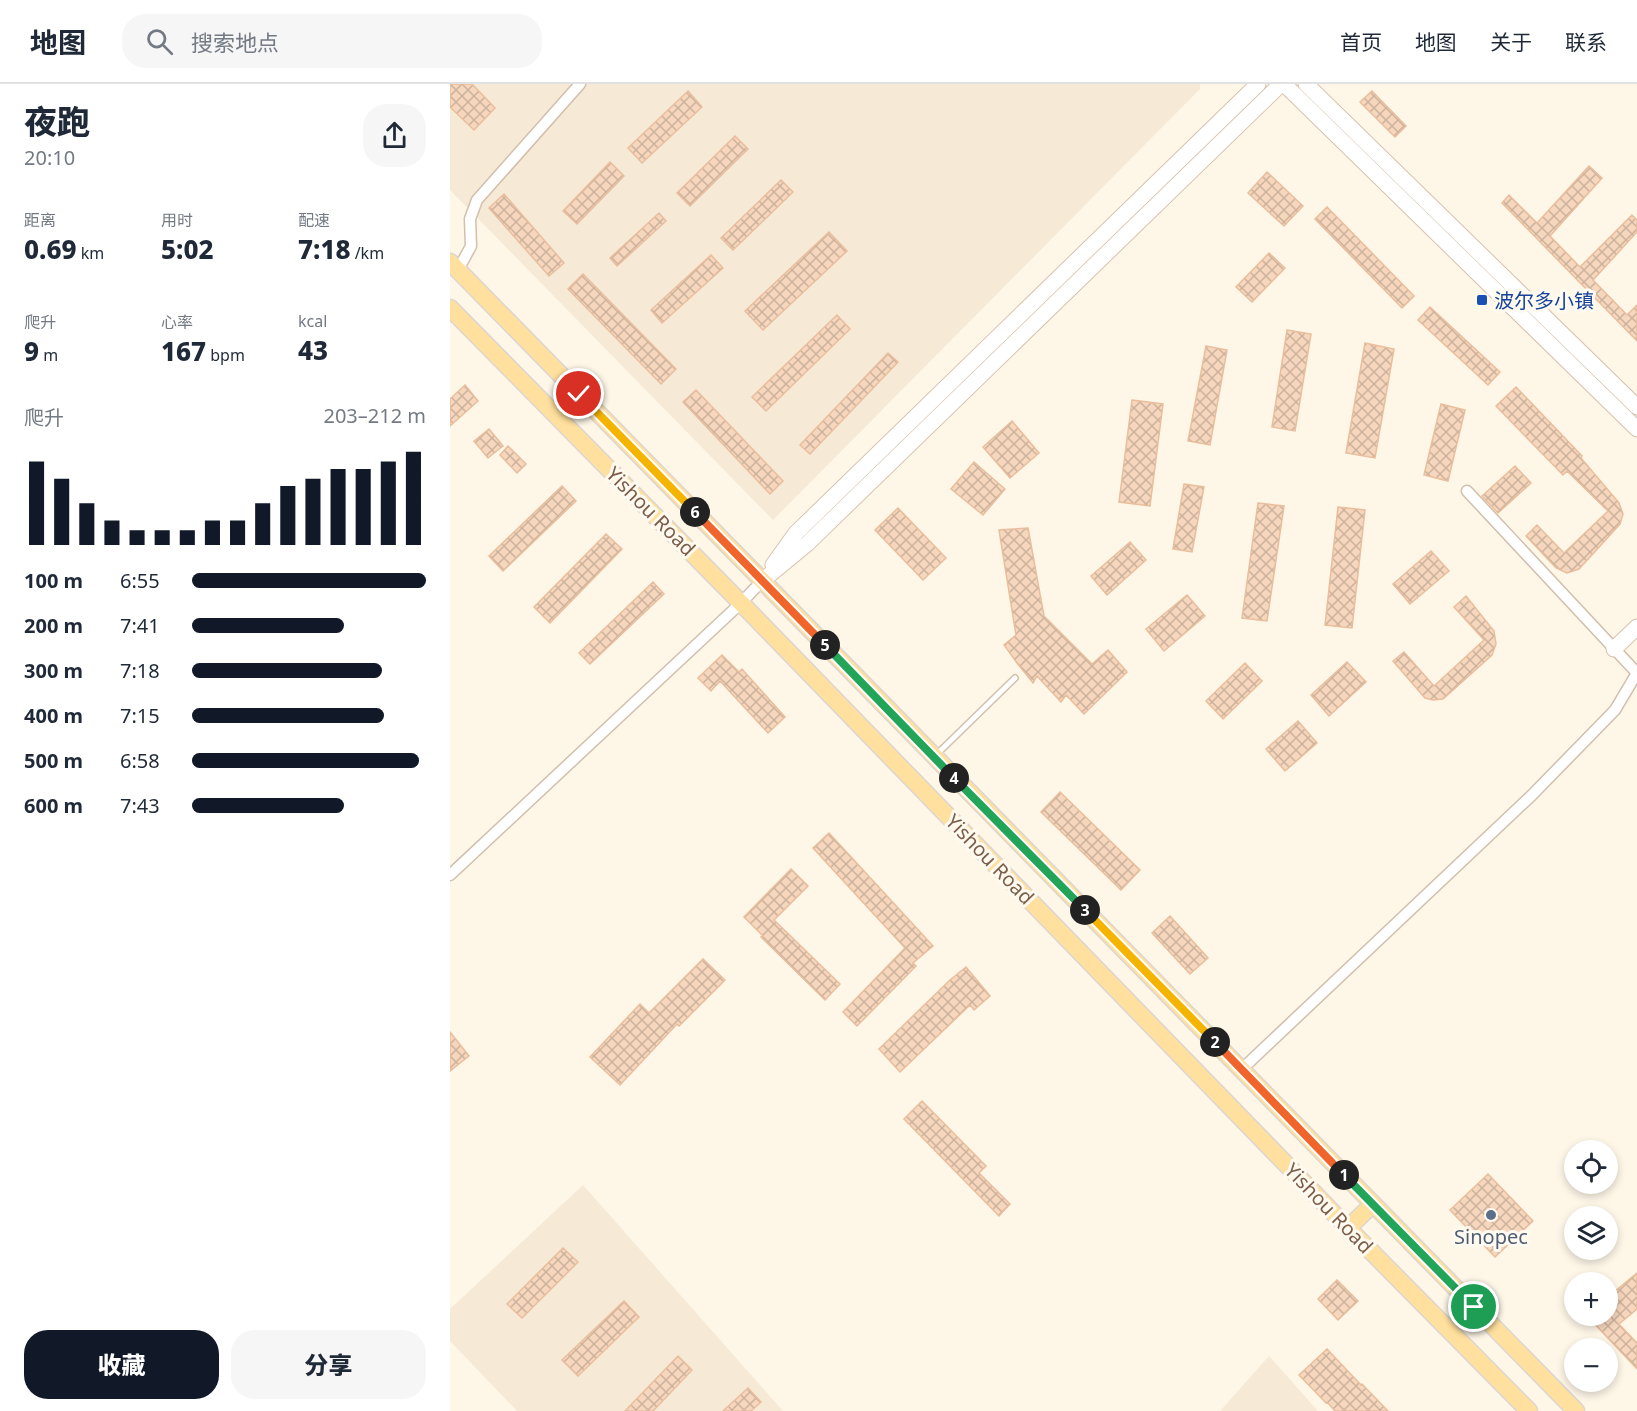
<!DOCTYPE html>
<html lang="zh">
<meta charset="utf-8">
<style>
body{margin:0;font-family:"Noto Sans","Noto Sans SC",sans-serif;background:#f6f6f7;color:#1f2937;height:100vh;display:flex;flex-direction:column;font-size:22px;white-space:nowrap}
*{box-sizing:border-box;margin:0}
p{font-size:20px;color:#747a83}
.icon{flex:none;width:33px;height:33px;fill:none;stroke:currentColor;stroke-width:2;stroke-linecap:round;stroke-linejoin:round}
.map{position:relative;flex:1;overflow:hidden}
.details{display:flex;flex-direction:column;background:#fff;width:450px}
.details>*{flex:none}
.tools{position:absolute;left:1114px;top:1056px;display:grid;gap:12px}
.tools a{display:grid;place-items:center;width:54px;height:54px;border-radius:50%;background:#fff;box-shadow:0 3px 9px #0003;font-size:30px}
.pin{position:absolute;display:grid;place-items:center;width:51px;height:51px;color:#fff;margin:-26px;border:3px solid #fff;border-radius:50%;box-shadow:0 2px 6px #0007}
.km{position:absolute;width:30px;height:30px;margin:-15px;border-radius:50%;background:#222;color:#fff;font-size:16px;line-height:30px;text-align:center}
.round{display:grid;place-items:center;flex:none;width:63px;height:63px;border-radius:24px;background:#f6f6f7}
.overview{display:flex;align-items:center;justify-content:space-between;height:102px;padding:0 24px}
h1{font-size:33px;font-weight:800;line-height:45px}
.metrics{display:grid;grid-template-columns:repeat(3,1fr);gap:9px;height:102px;padding:6px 24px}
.metrics div{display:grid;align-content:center}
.metrics b{font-size:26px;font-weight:800}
.metrics small{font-size:16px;font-weight:400}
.metrics p{font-size:16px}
.chart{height:168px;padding:12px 24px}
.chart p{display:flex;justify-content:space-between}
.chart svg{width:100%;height:108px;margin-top:6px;stroke:#111827;stroke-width:6}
.primary-button{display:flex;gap:12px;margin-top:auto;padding:12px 24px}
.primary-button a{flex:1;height:69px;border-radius:24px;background:#111827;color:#fff;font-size:24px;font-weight:800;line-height:69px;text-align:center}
.primary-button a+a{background:#f6f6f7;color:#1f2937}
ul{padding:0 24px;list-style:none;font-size:20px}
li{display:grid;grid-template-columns:96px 72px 1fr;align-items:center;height:45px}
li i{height:15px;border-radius:8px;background:#111827}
header{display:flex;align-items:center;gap:36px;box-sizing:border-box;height:84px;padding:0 30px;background:#fff;border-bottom:2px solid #e0e1e3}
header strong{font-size:28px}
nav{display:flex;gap:33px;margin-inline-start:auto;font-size:21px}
.search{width:420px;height:54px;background:#f6f6f7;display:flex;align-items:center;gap:15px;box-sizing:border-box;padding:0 21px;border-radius:24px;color:#747a83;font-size:22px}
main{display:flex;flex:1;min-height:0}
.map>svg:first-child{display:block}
.residential{fill:#f6e9d6}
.building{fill:url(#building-cross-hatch);stroke:#eabe9c;stroke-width:1.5}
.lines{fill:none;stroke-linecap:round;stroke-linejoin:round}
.lane-casing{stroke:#d2bfac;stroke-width:8}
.street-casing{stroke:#d2bfac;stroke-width:13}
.secondary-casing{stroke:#d8c1ac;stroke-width:17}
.primary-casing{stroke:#ddd5d0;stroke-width:19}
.lane{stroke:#fff;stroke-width:5}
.street{stroke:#fff;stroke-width:10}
.secondary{stroke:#fff;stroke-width:15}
.primary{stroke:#ffe09e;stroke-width:16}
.split-1-casing{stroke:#fff;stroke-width:12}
.split-2-casing{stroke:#fff;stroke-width:12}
.split-3-casing{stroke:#fff;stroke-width:12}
.split-4-casing{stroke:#fff;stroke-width:12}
.split-5-casing{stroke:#fff;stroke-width:12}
.split-6-casing{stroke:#fff;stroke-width:12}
.split-7-casing{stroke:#fff;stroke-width:12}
.split-1{stroke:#22a559;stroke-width:8}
.split-2{stroke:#f0652b;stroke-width:8}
.split-3{stroke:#f5b400;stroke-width:8}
.split-4{stroke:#22a559;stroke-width:8}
.split-5{stroke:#22a559;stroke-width:8}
.split-6{stroke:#f0652b;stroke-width:8}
.split-7{stroke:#f5b400;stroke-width:8}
.transit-dot{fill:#1a4fb4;stroke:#fffaf0;stroke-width:2}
.service-dot{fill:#5c6f8a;stroke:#fffaf0;stroke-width:2}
.labels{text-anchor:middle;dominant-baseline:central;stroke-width:6;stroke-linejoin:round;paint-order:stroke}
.transit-label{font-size:20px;fill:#164399;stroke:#fffaf0;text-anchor:start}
.street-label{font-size:20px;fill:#7b5d49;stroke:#fffaf0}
.service-label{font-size:20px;fill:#4e5e75;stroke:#fffaf0}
</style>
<header>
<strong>地图</strong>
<div class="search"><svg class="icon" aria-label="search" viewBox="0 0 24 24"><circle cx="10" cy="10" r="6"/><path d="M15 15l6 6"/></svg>搜索地点</div>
<nav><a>首页</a><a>地图</a><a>关于</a><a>联系</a></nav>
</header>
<main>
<section class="details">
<div class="overview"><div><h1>夜跑</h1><p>20:10</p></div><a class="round"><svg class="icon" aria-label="share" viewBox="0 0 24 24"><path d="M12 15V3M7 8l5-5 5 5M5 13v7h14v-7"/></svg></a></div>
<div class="metrics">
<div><p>距离</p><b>0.69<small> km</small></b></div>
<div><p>用时</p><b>5:02</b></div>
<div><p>配速</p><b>7:18<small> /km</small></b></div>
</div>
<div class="metrics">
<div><p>爬升</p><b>9<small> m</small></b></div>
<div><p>心率</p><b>167<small> bpm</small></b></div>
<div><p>kcal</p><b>43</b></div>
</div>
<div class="chart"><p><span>爬升</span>203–212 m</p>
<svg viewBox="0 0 160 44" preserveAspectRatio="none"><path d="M5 44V10M15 44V17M25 44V27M35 44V34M45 44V38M55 44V38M65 44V38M75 44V34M85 44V34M95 44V27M105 44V20M115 44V17M125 44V13M135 44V13M145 44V10M155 44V6"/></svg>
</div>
<ul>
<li><b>100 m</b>6:55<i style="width:100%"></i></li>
<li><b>200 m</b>7:41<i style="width:65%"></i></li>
<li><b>300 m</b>7:18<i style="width:81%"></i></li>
<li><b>400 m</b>7:15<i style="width:82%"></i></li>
<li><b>500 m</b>6:58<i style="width:97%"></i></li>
<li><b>600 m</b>7:43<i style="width:65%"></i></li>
</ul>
<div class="primary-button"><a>收藏</a><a>分享</a></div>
</section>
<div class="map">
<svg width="1187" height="1327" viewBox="0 0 1187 1327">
<defs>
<pattern id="building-cross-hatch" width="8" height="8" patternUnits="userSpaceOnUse" patternTransform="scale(1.5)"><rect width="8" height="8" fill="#f6d7bd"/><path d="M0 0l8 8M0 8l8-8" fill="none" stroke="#ccb29c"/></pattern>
</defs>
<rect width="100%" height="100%" fill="#fef7e8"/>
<path class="residential" d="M0,0H750V5L323,436L0,106Z
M133,1101L333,1327H67L0,1257V1225Z
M819,1272L868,1327H770Z"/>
<path class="building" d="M0,0H22L45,24L24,46L0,23Z
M238,7L252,23L192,79L178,64Z
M922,7L956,42L945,53L910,18Z
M285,52L298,65L240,122L227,109Z
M160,78L174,92L127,140L113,127Z
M1139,82L1152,94L1100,152L1130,183L1182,131L1187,136V148L1143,196L1177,231L1187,221V257L1052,119L1059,111L1087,139Z
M817,88L853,122L834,142L798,109Z
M331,96L343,108L283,166L271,154Z
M54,110L114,179L99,192L39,124Z
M877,123L964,212L952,224L865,135Z
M209,129L216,137L167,182L160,174Z
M379,148L397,167L313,246L295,227Z
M819,169L835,184L802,218L786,203Z
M261,171L273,184L212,239L201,226Z
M133,190L226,285L211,300L118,205Z
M980,223L1050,288L1038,301L968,236Z
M387,231L400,245L316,327L302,313Z
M837,246L861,250L845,347L822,343Z
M915,259L944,265L925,374L896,369Z
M756,262L777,266L760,361L738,357Z
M438,269L448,278L360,370L350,361Z
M15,301L28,317L0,342V315Z
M1066,303L1132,372L1131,374L1169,419L1173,430L1170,440L1129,485L1117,489L1106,484L1076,452L1087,441L1114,469L1158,427L1117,387L1113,391L1046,322Z
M246,306L333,397L320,410L233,318Z
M682,316L713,320L700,422L669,418Z
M991,320L1015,326L998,397L974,391Z
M562,337L589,369L560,394L533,363Z
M39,345L53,362L38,374L24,357Z
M58,362L76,380L67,389L50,371Z
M524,378L555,405L533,431L501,405Z
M1065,382L1081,399L1048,429L1032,412Z
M734,400L754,403L742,468L723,465Z
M112,402L126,417L53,487L39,472Z
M808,419L834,422L817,537L792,534Z
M888,423L915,426L902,544L875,541Z
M448,424L496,474L473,496L425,446Z
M578,444L594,532L642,580L658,566L677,588L634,630L616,611L611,618L587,592L583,599L567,579L554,561L566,551L549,446Z
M156,450L172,465L100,539L84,523Z
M680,458L696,476L657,511L641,492Z
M981,467L999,487L960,520L943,500Z
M203,498L214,510L140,580L129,569Z
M737,511L755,532L714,567L696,545Z
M1016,512L1044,547L1046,560L1042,571L993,615L983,616L975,614L943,577L954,568L984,602L1034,556L1004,523Z
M272,571L289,588L292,585L335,633L318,649L270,597L261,607L248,594Z
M897,578L916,598L879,632L861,611Z
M795,579L812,597L773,635L756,617Z
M848,637L867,659L835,687L816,665Z
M610,708L690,786L671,806L591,728Z
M379,749L483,862L463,879L466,882L407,942L393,928L455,864L363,764Z
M341,785L358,802L324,836L390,900L375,916L311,853L313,852L294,833Z
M720,832L758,874L740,890L702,849Z
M253,875L275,896L229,942L227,940L170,1001L140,973L190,920L199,929Z
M516,883L540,912L524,926L520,921L450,988L429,965L500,896Z
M0,948L19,972L0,987Z
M472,1017L536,1082L529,1089L560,1120L549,1132L454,1035Z
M1038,1090L1083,1137L1045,1173L1000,1126Z
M113,1164L128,1178L72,1234L57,1220Z
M1187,1189V1225L1169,1240L1187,1259V1285L1137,1232H1158V1213Z
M887,1196L908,1217L888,1236L868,1215Z
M174,1217L189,1233L128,1292L112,1276Z
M877,1265L911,1301L912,1300L938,1327H885L877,1318L876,1319L849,1291Z
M228,1272L242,1286L203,1327H175Z
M298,1304L311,1318L301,1327H273Z"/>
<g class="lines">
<g class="lane-casing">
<path id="lane" d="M487,670L565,594"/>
</g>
<g class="street-casing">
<path id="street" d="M8,186L21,162L20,135L27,116L130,0
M1017,407L1187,589
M0,791L291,519L312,497
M792,985L1082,711L1165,626L1187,589"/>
</g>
<g class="secondary-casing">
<path id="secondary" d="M834,0L1187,345
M856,0L1187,323
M323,481L346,449L808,0
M312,497L357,460L831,0
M1164,565L1187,543"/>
</g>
<g class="primary-casing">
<path id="primary" d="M0,178L1126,1327
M0,224L291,519L898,1144L1079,1327
M898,1144L923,1120"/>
</g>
<use href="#lane" class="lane"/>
<use href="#street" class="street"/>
<use href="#secondary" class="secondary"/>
<use href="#primary" class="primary"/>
</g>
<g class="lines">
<g class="split-1-casing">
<path id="split-1" d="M894,1091L1024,1223"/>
</g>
<g class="split-2-casing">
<path id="split-2" d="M765,958L894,1091"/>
</g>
<g class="split-3-casing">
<path id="split-3" d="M635,826L765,958"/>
</g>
<g class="split-4-casing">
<path id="split-4" d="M504,694L635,826"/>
</g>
<g class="split-5-casing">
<path id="split-5" d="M375,561L504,694"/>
</g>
<g class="split-6-casing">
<path id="split-6" d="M245,428L375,561"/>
</g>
<g class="split-7-casing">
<path id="split-7" d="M129,310L245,428"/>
</g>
<use href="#split-1" class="split-1"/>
<use href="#split-2" class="split-2"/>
<use href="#split-3" class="split-3"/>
<use href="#split-4" class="split-4"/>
<use href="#split-5" class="split-5"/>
<use href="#split-6" class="split-6"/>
<use href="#split-7" class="split-7"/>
</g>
<rect class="transit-dot" x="1026" y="210" width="12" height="12" rx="3"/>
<circle class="service-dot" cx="1041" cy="1131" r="6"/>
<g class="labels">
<g class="transit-label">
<text x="1044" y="216">波尔多小镇</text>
</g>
<g class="street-label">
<text transform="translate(201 427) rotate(45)">Yishou Road</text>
<text transform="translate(540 775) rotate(46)">Yishou Road</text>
<text transform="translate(879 1124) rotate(46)">Yishou Road</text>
</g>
<g class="service-label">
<text x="1041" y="1152">Sinopec</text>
</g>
</g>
</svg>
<div class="tools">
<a><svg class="icon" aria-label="locate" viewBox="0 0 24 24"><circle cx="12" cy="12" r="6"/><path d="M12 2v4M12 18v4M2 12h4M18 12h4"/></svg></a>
<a><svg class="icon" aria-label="layers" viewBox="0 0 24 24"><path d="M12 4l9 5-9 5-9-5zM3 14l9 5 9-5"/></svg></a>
<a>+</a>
<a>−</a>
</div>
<div class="pin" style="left:1024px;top:1223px;background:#1e9e55"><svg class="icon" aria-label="arrive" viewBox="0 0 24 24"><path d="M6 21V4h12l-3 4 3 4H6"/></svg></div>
<div class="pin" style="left:129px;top:310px;background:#d93025"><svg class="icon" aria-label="check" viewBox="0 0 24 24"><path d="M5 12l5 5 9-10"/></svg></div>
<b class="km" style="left:894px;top:1091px">1</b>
<b class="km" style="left:765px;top:958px">2</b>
<b class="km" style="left:635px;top:826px">3</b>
<b class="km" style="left:504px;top:694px">4</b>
<b class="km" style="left:375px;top:561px">5</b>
<b class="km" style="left:245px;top:428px">6</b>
</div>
</main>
